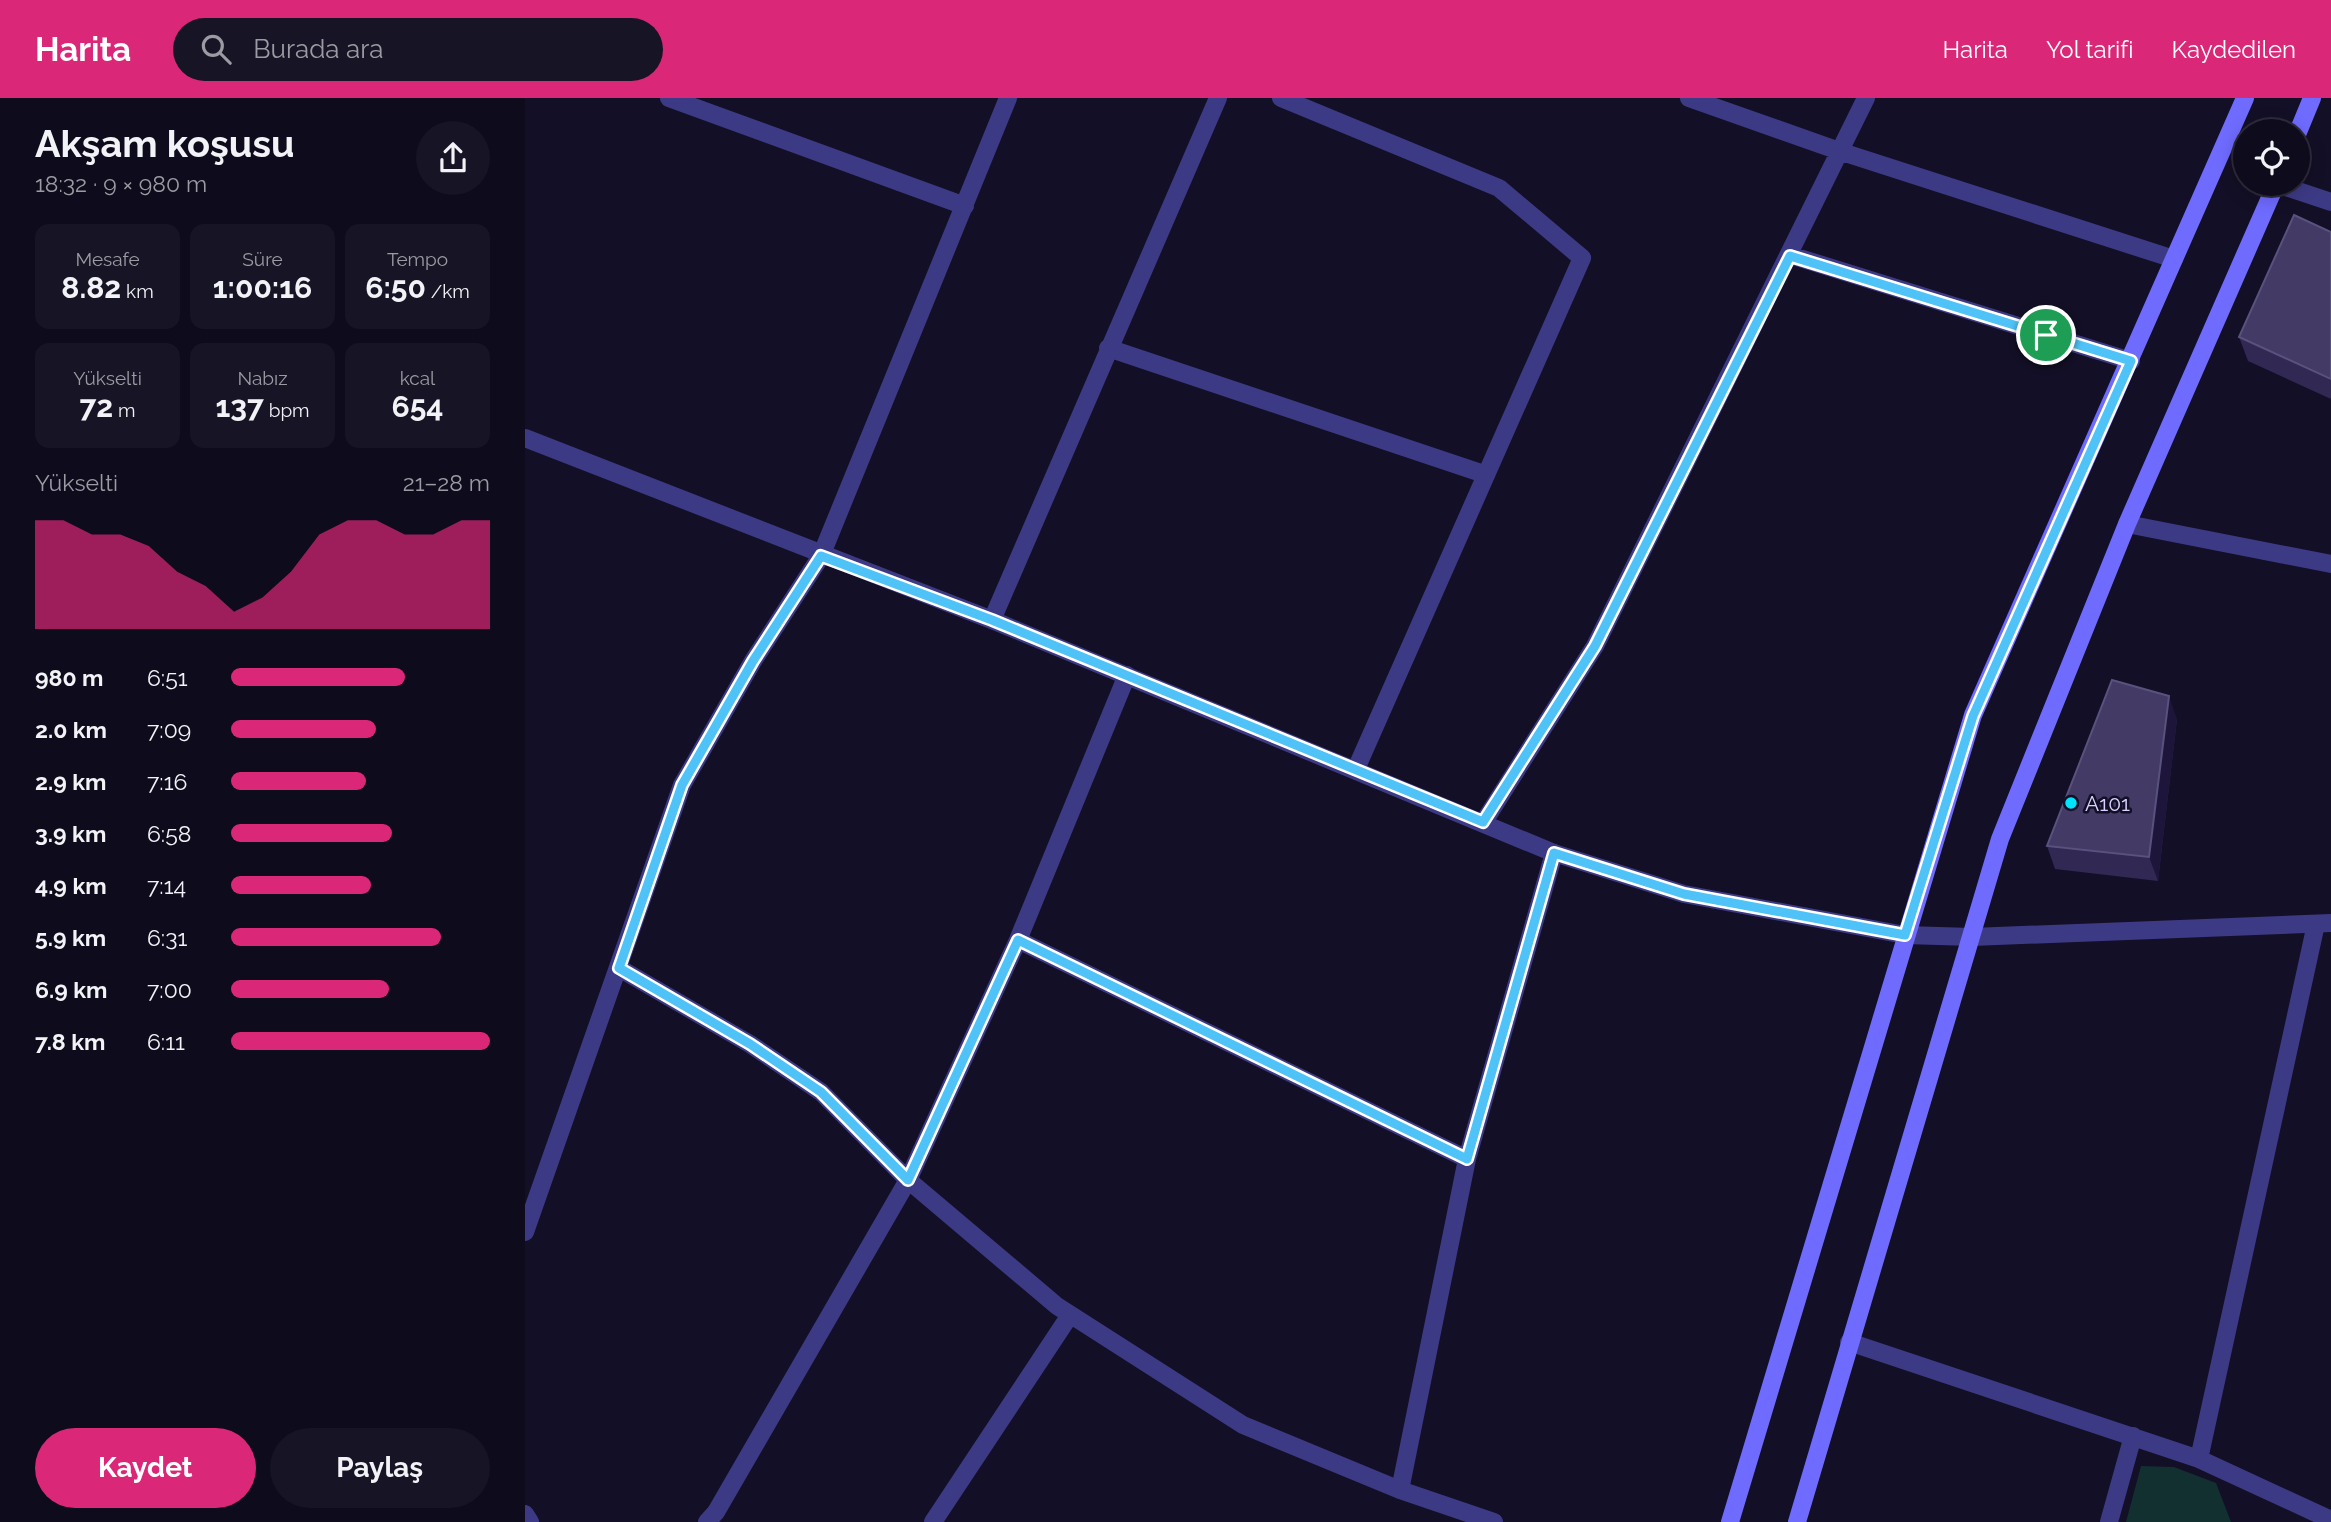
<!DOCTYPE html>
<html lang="tr">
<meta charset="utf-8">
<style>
body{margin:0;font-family:Raleway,sans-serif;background:#171425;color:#f1f3f6;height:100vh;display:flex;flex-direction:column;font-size:26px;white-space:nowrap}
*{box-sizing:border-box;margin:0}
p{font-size:23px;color:#9b9ba3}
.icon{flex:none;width:38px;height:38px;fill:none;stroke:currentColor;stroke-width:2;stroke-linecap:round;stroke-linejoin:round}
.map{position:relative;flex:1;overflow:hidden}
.drawer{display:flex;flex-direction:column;background:#0e0b1c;width:525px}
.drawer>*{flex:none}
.controls{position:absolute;left:1708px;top:21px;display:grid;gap:14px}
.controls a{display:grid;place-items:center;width:77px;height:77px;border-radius:50%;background:#0e0b1c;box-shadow:0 4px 18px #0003,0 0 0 2px #2e2b3b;font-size:35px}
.pin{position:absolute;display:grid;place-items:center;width:60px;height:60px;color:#fff;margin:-30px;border:4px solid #fff;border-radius:50%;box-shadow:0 2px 7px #0007}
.round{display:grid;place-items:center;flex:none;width:74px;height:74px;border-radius:37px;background:#171425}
.head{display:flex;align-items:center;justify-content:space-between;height:119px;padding:0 35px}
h1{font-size:38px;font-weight:700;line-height:52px}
.metrics{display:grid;grid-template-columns:repeat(3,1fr);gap:10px;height:119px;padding:7px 35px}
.metrics div{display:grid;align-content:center;border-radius:14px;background:#171425;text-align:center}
.metrics b{font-size:30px;font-weight:700}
.metrics small{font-size:19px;font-weight:400}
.metrics p{font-size:19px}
.chart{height:196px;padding:14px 35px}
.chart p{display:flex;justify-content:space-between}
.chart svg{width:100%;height:126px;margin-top:7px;fill:#db2777;opacity:.7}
.primary-button{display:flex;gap:14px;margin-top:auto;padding:14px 35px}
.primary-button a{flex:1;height:80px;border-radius:42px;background:#db2777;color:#fff;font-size:28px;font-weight:700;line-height:80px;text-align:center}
.primary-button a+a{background:#171425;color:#f1f3f6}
ul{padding:0 35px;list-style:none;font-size:23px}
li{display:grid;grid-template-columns:112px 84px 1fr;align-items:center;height:52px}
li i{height:18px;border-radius:9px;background:#db2777}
header{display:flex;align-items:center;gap:42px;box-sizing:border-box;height:98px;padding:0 35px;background:#db2777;color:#fff}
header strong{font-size:33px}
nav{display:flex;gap:38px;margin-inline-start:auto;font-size:24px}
.search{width:490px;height:63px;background:#171425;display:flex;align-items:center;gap:18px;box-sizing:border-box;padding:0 24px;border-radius:38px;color:#9b9ba3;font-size:26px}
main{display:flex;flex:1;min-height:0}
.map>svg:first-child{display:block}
.green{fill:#12302f}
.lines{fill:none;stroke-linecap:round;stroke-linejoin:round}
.minor{stroke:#3d3a85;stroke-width:18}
.tertiary{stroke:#3d3a85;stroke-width:18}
.secondary{stroke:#6f6bff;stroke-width:18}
.wall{fill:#312854}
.shaded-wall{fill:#1d163a}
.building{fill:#433a66;stroke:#5a527e;stroke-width:2}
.route-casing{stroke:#fff;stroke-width:14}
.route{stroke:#4fc3f7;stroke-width:9}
.poi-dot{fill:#00e5ff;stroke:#130f26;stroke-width:2.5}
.labels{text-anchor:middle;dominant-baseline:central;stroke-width:5;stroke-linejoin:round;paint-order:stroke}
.poi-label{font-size:21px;fill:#d9d4ff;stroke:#130f26;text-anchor:start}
</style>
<header>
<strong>Harita</strong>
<div class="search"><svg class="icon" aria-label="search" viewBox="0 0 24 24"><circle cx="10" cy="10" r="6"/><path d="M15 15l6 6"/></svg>Burada ara</div>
<nav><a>Harita</a><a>Yol tarifi</a><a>Kaydedilen</a></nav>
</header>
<main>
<section class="drawer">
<div class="head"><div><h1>Akşam koşusu</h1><p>18:32 · 9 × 980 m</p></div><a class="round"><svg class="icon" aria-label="share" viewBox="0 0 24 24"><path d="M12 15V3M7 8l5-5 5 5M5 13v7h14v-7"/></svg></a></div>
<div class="metrics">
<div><p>Mesafe</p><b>8.82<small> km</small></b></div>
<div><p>Süre</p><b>1:00:16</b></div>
<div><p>Tempo</p><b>6:50<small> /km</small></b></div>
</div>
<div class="metrics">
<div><p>Yükselti</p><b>72<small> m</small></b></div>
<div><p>Nabız</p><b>137<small> bpm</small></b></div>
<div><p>kcal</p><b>654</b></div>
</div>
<div class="chart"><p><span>Yükselti</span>21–28 m</p>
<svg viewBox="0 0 160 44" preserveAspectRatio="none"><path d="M0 44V6L10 6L20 11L30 11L40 15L50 24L60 29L70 38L80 33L90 24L100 11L110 6L120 6L130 11L140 11L150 6L160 6V44z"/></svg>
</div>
<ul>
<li><b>980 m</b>6:51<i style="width:67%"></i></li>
<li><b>2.0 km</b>7:09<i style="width:56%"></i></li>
<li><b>2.9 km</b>7:16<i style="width:52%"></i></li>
<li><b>3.9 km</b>6:58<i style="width:62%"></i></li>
<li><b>4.9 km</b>7:14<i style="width:54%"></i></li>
<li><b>5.9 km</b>6:31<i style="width:81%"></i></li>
<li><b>6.9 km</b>7:00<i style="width:61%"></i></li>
<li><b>7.8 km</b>6:11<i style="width:100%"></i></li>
</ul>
<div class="primary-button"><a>Kaydet</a><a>Paylaş</a></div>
</section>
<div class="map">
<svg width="1806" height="1424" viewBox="0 0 1806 1424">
<rect width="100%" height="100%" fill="#130f26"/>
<path class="green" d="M1616,1368L1649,1369L1691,1385L1706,1424H1601Z"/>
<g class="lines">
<path class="minor" d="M144,0L440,108
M756,0L974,90L1057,160L831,671
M1164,0L1317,54L1649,161
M1752,86L1806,104
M1265,157L1606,263
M583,250L959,376
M1602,426L1806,466
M467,522L693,0
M958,725L1070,548L1341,0
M493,842L942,1061
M94,870L225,946L296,994L383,1082L532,1208L718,1327L875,1392L969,1424
M0,1134L157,687L228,563L296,458L483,0
M1324,1244L1674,1361L1806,1422
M1674,1361L1791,826
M875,1392L942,1061L1029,755
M0,1416L5,1424
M182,1424L191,1414L383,1082L493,842L602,577
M408,1424L545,1217
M1584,1424L1608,1338"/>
<path class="tertiary" d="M0,340L467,522L1029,755L1159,796L1380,837L1447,839L1806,825"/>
<path class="secondary" d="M1773,34L1787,0
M1205,1424L1448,617L1720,0
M1272,1424L1475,741L1602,426L1751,86"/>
</g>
<path class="wall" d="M1806,134V301L1723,263L1714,239Z
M1652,621L1633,783L1530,771L1522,748Z"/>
<path class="shaded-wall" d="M1644,598L1652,621L1633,783L1624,759Z"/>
<path class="building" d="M1769,117L1806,134V281L1714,239Z
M1587,582L1644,598L1624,759L1522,748Z"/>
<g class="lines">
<g class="route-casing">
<path id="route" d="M1265,158L1606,263L1448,618L1380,837L1159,796L1029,755L942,1061L493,842L383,1082L296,994L225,946L94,870L157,687L228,563L296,458L467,522L958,724L1070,548Z"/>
</g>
<use href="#route" class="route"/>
</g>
<circle class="poi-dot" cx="1546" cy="705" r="7"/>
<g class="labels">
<g class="poi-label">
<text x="1560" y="705">A101</text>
</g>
</g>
</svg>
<div class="controls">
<a><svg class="icon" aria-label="locate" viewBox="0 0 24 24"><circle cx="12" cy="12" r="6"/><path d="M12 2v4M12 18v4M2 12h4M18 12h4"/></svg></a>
</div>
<div class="pin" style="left:1521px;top:237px;background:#1e9e55"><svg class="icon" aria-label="arrive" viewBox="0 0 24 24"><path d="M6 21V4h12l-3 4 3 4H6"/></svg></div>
</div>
</main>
